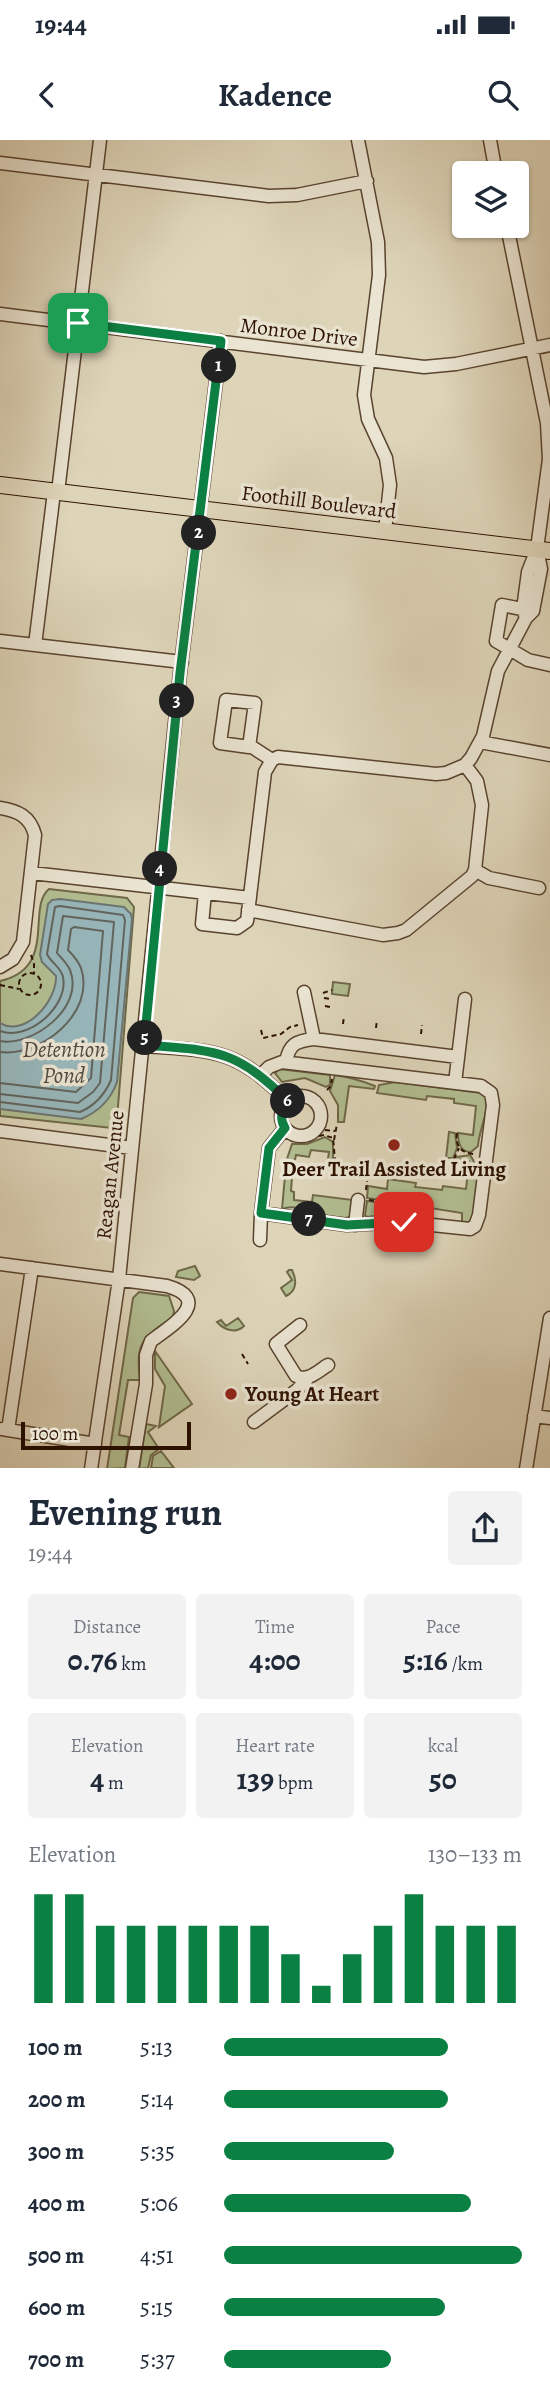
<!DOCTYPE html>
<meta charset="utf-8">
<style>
body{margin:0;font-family:Alegreya,serif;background:#f2f2f3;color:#1f2937;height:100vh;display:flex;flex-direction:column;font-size:26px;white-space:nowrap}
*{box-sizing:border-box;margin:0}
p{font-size:23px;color:#747a83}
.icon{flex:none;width:38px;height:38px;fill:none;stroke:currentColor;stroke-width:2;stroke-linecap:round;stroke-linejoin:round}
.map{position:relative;height:1328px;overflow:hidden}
.sheet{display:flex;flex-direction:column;background:#fff;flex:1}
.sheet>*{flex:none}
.buttons{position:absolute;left:452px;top:21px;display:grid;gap:14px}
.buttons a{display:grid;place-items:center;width:77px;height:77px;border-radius:7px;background:#fff;box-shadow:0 2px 5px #0004;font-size:35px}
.scale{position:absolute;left:21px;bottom:18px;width:170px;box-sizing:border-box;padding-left:7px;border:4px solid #2d1200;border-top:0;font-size:19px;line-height:24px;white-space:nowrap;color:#2d1200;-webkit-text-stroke:5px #eae4d2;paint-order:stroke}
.pin{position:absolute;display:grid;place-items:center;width:60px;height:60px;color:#fff;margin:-30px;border-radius:14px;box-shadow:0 4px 10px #0006}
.km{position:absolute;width:35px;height:35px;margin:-18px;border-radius:50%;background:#222;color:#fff;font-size:19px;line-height:35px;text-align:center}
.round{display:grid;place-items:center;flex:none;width:74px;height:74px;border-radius:7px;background:#f2f2f3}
.summary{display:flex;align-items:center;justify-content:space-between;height:119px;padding:0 28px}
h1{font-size:38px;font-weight:700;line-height:52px}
.figures{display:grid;grid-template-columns:repeat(3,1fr);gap:10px;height:119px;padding:7px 28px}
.figures div{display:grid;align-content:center;border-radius:7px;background:#f2f2f3;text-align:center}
.figures b{font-size:30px;font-weight:700}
.figures small{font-size:19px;font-weight:400}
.figures p{font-size:19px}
.chart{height:196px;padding:14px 28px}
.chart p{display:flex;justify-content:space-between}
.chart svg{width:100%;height:126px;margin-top:7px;stroke:#0b8043;stroke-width:6}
ul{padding:0 28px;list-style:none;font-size:23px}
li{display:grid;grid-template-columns:112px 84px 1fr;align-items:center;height:52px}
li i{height:18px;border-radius:9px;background:#0b8043}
.status{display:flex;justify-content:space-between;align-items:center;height:49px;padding:0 35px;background:#fff;direction:ltr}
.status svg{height:19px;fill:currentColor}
header{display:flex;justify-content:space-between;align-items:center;height:91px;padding:0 28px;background:#fff;font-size:32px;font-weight:700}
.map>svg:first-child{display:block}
.green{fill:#b1bd90;stroke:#6f6848;stroke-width:2}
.water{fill:#97b6ba;stroke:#6d7470;stroke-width:2}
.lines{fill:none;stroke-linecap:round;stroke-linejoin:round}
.shore{stroke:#62645d;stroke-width:2}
.minor-casing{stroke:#59432e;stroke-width:15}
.major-casing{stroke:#2d1200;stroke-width:18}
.path{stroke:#2d1200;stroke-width:2;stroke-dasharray:5 3.5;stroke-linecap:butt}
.minor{stroke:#eae4d2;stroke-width:12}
.major{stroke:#ded5b9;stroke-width:16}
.route-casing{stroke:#fff;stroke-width:14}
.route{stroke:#0b8043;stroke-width:9}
.poi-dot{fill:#8f2418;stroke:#eae4d2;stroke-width:2.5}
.labels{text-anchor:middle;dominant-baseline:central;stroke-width:7;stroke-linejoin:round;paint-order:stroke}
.street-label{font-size:21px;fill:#2d1200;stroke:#eae4d2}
.poi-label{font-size:21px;font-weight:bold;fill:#2d1200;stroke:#eae4d2}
.water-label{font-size:23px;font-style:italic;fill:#524b41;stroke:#eae4d2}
</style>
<div class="status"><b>19:44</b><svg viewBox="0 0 49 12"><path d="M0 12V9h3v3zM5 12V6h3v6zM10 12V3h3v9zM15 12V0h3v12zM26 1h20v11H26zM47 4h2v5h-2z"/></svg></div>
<header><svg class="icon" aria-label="back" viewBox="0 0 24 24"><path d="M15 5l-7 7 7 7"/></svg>Kadence<svg class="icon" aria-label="search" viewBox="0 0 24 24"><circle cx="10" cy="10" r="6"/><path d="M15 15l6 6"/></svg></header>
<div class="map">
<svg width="550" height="1329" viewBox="0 0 550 1329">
<rect width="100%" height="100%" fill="#ded5b9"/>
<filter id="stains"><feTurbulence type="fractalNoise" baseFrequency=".00286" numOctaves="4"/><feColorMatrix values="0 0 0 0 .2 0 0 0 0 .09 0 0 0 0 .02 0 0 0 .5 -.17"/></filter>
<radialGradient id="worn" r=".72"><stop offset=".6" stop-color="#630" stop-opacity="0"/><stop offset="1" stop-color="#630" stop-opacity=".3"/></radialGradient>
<path class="green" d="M49,749L127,758L134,767L117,979L112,988L0,976V841C58,828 26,768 49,749Z
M333,842L350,844L348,856L332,854Z
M279,929L330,935V945L326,947L305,938L282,942L275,933Z
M335,935C348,937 363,941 375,946L374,949L349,946L344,982H338V965L330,951Z
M395,942L482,953L486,956C489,974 479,989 478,1006L471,1012C460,1012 458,1003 458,993L473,995L476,966L454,963V959L427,956L426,960L377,953L379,945Z
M449,992L455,993L457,1008L453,1018H446Z
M325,997L333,1002V1019H328L329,1012L311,1010L309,1017L296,1015L295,1020L287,1019L292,1004H307Z
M470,1015C481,1029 480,1067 470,1082H462V1073L367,1058L368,1046L387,1049L388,1039L416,1043L415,1047L442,1050L443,1046L466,1049L469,1021L456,1019V1017Z
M285,1036L292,1037L291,1051L294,1052V1060L312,1062L313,1055L353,1060L350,1077L345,1078C335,1077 319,1078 310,1073C299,1069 294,1065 282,1069Z
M367,1061L402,1066L401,1073L367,1077L365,1075Z
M195,1126L200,1136L194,1140L176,1137L178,1131Z
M289,1130H292C297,1140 297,1151 286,1156L281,1148L292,1140L287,1132Z
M139,1152L169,1156L174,1171L173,1177C143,1197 135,1202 140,1240H128L119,1295L129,1297L125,1328L107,1329L133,1158Z
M238,1178L244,1186C236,1194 224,1190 217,1182L221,1180L226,1186Z
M155,1211L192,1264L159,1287L165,1246L155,1229Z
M146,1284L156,1286L148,1292L159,1309L151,1315L148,1328L139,1329Z
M161,1311L174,1328H151L153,1316Z"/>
<path class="water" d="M60,759L124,767L131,774L132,779L117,942C111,959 98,972 81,979L0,969V883C25,898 57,861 56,836L42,822L40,815L48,764L52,760Z"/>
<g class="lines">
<path class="shore" d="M0,891C28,902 69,866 63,837C61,827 51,823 47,814L55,767L60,766L123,775L125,780L111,940C105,954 94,966 80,972L0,962
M0,901C33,907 85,867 70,830C67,823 61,818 57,813L63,776L114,782L100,943L93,952L78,963L0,954
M0,912C41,917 96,873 81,828C78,821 73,815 68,810L71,789L74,787L103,791L91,938L76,952L0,943"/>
<g class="minor-casing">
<path id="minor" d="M358,0L378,102L379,135L364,255L368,279L386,318L390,345L385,391
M490,0L496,33
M0,23L269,56L297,55L367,41
M507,86L547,283L549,319L537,409L528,432L523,469L526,478
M0,174L424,227L456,224L550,205
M54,352L35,505L182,522
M58,352L100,0
M531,471L502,465L496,501L528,520L550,525
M0,501L35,505
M480,602L550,615
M249,607L255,563L226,560L220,603L249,607H252L272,620
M0,668C18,671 30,676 35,695L23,802L13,819L0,827
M475,730L489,738L539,748
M32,733L250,758
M205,753L202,784L237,788L247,781L265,632L272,620L278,617L436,634L446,633L465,625L471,618L483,596L498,531L526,478L533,471L541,429L537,409
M248,770L383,795L398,793L406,790L472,736L475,730L482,665L477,641L465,625
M304,852L314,899
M144,906C216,911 234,908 288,961
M286,922C289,904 296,901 314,899L458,917
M455,943L465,859
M281 976a20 20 0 1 1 40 0a20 20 0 1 1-40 0Z
M0,991L132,1008
M261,1073L347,1085L404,1082L470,1089L475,1086L479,1075L493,965L491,953L481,946L282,922L269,927L261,935
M355,1085L358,1060
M260,1100L261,1073L269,1008L285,988
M0,1124L167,1146C215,1160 170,1187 151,1201L146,1215V1244L132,1329
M300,1185L276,1204L296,1236C308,1242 318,1231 328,1225
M534,1276L550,1278
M254,1282L297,1250L308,1238
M2,1289L95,1304
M8,1290L32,1128
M91,1329L119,1139L180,533L221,201
M526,1329L550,1178"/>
</g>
<g class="major-casing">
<path id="major" d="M0,345L550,411"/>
</g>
<path class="path" d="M31,815L34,824V833
M19 844a11 11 0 1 1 22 0a11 11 0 1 1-22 0Z
M0,845L19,849
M323,853L332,850
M324,858L331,859
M325,866L330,867
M343,884L344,876
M376,888L377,880
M261,890L263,898L281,894L290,887L298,885
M421,894L422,885
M327,950L331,946L332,939
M325,990L335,991
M457,993C455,1006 461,1013 474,1014
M319,996L324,995L333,998L335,1020
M334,1000L337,984
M454,1019L459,1008
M366,1050L367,1041
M369,1060L406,1064L405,1070
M242,1214L248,1224"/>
<use href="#minor" class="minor"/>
<use href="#major" class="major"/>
</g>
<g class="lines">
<g class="route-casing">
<path id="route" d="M78,183L221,201L180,533L144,905C216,911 234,908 288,961C281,970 279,978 285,988L269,1008L261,1073L347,1085L404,1082"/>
</g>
<use href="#route" class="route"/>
</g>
<g class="poi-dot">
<circle cx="394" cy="1005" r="7"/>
<circle cx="231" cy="1254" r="7"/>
</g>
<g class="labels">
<g class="street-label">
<text transform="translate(299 192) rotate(7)">Monroe Drive</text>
<text transform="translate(319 362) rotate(7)">Foothill Boulevard</text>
<text transform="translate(110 1035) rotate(-84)">Reagan Avenue</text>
</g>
<g class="poi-label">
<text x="394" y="1029">Deer Trail Assisted Living</text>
<text x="245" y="1254" text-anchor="start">Young At Heart</text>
</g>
<g class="water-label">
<text x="64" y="909">Detention<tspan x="64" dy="26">Pond</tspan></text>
</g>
</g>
<rect width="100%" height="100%" filter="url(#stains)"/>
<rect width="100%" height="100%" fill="url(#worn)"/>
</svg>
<div class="buttons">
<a><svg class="icon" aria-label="layers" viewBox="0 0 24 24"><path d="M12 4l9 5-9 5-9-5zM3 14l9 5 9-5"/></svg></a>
</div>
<div class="scale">100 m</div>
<div class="pin" style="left:78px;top:183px;background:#1e9e55"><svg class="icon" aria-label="arrive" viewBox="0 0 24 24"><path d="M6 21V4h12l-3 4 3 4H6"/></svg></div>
<div class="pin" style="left:404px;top:1082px;background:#d93025"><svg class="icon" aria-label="check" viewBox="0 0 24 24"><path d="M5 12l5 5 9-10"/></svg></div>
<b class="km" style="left:219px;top:226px">1</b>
<b class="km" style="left:199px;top:393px">2</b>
<b class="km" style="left:177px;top:561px">3</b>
<b class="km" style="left:160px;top:729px">4</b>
<b class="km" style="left:145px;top:898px">5</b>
<b class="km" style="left:288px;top:961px">6</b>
<b class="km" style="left:309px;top:1079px">7</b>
</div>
<section class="sheet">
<div class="summary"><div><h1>Evening run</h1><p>19:44</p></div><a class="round"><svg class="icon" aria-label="share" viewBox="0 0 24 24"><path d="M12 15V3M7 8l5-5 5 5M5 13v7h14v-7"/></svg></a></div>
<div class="figures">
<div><p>Distance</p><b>0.76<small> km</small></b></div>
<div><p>Time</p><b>4:00</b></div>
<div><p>Pace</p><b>5:16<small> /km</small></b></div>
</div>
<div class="figures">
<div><p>Elevation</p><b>4<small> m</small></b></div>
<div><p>Heart rate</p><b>139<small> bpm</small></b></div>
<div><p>kcal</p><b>50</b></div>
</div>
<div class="chart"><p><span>Elevation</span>130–133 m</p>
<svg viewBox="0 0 160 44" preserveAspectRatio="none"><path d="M5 44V6M15 44V6M25 44V17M35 44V17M45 44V17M55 44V17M65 44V17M75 44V17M85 44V27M95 44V38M105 44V27M115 44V17M125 44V6M135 44V17M145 44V17M155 44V17"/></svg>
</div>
<ul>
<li><b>100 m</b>5:13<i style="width:75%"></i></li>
<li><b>200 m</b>5:14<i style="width:75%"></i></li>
<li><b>300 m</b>5:35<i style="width:57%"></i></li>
<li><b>400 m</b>5:06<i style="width:83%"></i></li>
<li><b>500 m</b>4:51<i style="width:100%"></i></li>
<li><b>600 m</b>5:15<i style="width:74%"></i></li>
<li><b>700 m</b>5:37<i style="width:56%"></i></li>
</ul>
</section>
